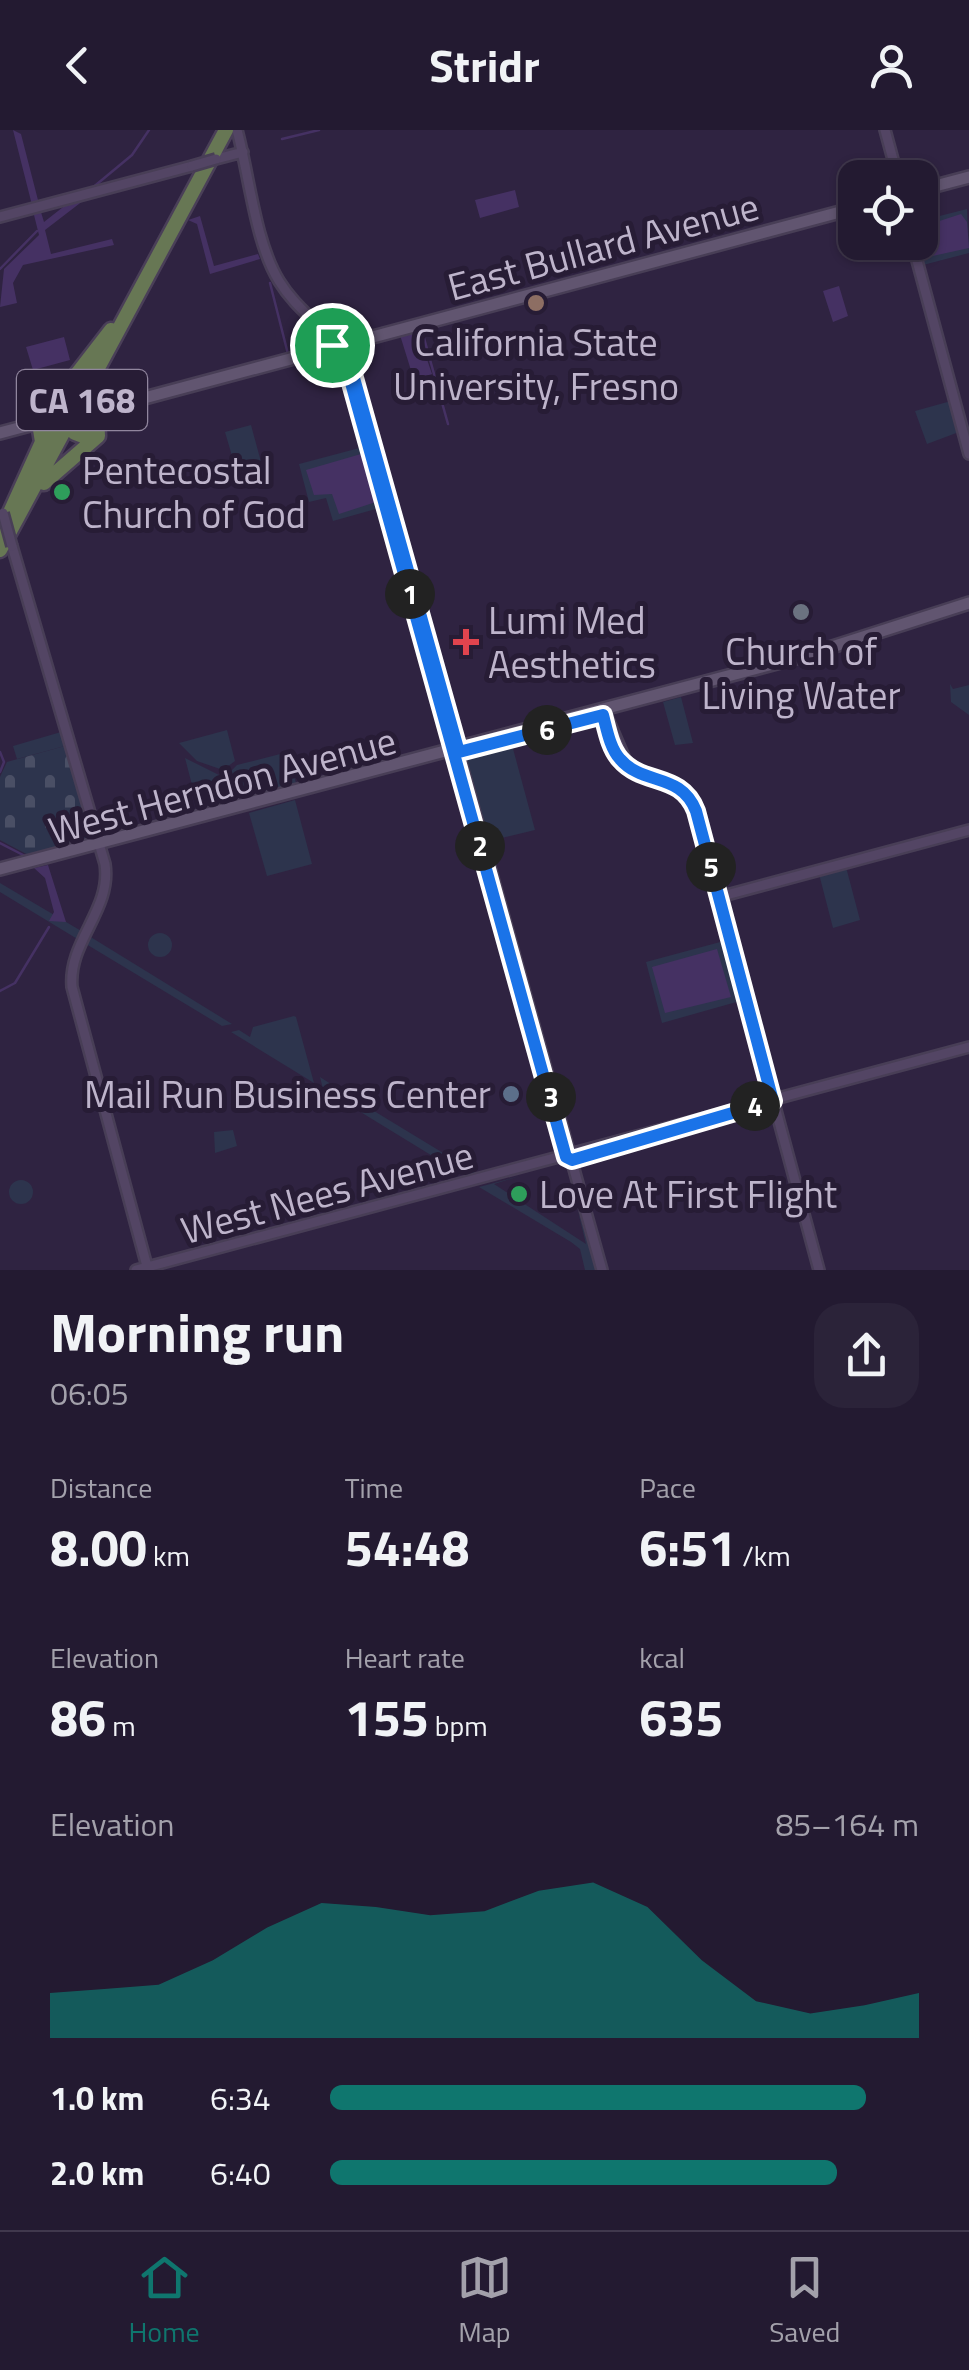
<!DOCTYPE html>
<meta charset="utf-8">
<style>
body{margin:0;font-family:"Titillium Web",sans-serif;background:#2b2339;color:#f1f3f6;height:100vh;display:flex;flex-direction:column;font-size:38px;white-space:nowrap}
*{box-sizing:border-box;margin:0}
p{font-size:32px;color:#a3a1ab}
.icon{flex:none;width:55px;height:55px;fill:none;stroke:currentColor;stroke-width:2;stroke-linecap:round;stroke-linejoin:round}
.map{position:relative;height:1140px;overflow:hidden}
.panel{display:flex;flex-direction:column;background:#231a31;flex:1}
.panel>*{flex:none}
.fabs{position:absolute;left:838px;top:30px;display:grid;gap:20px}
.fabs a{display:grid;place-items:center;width:100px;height:100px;border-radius:20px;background:#231a31;box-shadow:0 2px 8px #0004,0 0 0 2px #40384d;font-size:50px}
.pin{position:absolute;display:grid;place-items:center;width:85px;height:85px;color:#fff;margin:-42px;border:5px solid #fff;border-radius:50%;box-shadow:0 2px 10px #0007}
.km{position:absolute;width:50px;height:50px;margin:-25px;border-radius:50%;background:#222;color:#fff;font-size:28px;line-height:50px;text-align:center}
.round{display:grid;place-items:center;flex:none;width:105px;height:105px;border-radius:30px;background:#2b2339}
.headline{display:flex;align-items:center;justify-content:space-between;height:170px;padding:0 50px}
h1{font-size:55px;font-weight:700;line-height:75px}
.stats{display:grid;grid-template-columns:repeat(3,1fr);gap:15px;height:170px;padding:10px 50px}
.stats div{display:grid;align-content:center}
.stats b{font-size:50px;font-weight:700}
.stats small{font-size:28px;font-weight:400}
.stats p{font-size:28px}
.chart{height:280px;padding:20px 50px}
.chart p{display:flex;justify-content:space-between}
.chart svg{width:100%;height:180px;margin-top:10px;fill:#0f766e;opacity:.7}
ul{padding:0 50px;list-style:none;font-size:32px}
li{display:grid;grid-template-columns:160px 120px 1fr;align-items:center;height:75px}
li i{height:25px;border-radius:12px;background:#0f766e}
header{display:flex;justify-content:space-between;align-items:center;height:130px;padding:0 50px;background:#231a31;font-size:45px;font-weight:700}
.tab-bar{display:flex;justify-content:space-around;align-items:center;height:140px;border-top:2px solid #40384d;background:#231a31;font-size:28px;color:#a3a1ab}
.tab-bar a{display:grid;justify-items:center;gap:5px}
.tab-bar .on{color:#0f766e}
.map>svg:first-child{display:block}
.green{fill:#2d344d}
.cemetery{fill:url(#cemetery-stones)}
.water{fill:#453163}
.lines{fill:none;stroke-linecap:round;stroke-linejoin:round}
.stream{stroke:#453163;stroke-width:2.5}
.secondary-casing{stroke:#483e56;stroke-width:14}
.primary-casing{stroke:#483e56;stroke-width:16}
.highway-casing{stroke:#4a3f58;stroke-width:19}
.secondary{stroke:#534564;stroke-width:9}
.primary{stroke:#615570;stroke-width:11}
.highway{stroke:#677754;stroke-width:14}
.secondary-bridge-casing{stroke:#483e56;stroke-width:14;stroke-linecap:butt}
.primary-bridge-casing{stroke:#483e56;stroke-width:16;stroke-linecap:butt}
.highway-bridge-casing{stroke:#4a3f58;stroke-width:19;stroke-linecap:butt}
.secondary-bridge{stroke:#534564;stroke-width:9}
.primary-bridge{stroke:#615570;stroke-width:11}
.highway-bridge{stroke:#677754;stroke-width:14}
.route-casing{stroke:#fff;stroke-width:20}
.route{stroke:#1a73e8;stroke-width:12}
.education-dot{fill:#8d6e63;stroke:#271c35;stroke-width:4}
.leisure-dot{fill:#2e9e5b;stroke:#271c35;stroke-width:4}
.worship-dot{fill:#6b7280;stroke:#271c35;stroke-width:4}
.health-dot{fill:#e0444e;stroke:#271c35;stroke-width:4}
.service-dot{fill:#5c6f8a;stroke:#271c35;stroke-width:4}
.labels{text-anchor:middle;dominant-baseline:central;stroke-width:10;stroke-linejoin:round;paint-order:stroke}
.shield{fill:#271c35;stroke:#91869e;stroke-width:2.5}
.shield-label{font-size:35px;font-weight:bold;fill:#beb4cb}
.street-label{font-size:38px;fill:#beb4cb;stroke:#271c35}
.poi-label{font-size:38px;fill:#beb4cb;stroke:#271c35;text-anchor:start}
</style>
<header><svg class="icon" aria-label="back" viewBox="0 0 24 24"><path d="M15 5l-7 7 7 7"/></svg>Stridr<svg class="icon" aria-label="person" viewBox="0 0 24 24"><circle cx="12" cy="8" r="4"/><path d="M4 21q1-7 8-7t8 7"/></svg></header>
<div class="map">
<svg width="969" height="1140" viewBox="0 0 969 1140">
<defs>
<pattern id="cemetery-stones" width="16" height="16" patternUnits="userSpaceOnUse" patternTransform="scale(2.5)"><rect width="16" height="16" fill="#2d344d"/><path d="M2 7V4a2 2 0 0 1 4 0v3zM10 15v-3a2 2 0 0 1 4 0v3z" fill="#4a4f65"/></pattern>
</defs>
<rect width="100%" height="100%" fill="#2f2341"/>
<path class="green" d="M967,79L969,123L923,135L917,113L920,91Z
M951,271L959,302L927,314L915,281Z
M251,295L264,343L239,350L225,302Z
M367,316L383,377L333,391L326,368L309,372L299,334Z
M228,333L232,349L209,355L204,339Z
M950,554L953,559L969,555V585L951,572Z
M681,567L693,613L675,615L663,572Z
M562,598L512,615L535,700L489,711L464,625Z
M227,600L235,631L223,640L197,631L179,613Z
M61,602L65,616L17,629L13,616Z
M288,622L297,657L246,670L227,645L237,635Z
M185,628L225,648L239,672L199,682Z
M295,670L312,734L267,746L249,683Z
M846,737L860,790L833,798L819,744Z
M0,753L83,802L79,810L0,762Z
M148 815a12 12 0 1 1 24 0a12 12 0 1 1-24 0Z
M89,806L232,894L222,896L86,814Z
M724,811L740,871L662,893L646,832Z
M294,886L296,887L314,953L231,902L239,900L250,907L253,897Z
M320,947L357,971L363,962L379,972L374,981L481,1046L470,1049L323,959Z
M233,1000L237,1016L215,1023L214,1002Z
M520,1046L494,1054L586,1114L577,1077L596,1140H585L580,1119L571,1112L479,1057Z
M9 1062a12 12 0 1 1 24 0a12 12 0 1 1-24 0Z"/>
<path class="cemetery" d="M65,616L92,711L34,728L0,710V647L7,632Z"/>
<path class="water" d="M13,0L21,4L39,74L32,75Z
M515,60L519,77L480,88L475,70Z
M88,67L45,100L51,124L112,109L114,115L23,135L13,153L17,173L0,177L4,139L39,105L33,81L40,79L44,92L72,70Z
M961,84L967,92L969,118L928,127L921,97Z
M200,86L214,136L258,124L260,129L210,144L197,94L188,90Z
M839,156L848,186L833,192L823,161Z
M417,200L432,244L414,250L400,205Z
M64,207L70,230L33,240L26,217Z
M361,324L376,372L339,384L332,364L314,365L306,340Z
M48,735L66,792L49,791L54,782L45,748L34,738Z
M717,819L731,867L665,883L652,837Z"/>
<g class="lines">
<path class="stream" d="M282,9L319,0
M91,59L132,25L149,0
M0,139L37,101
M270,153L288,224
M422,201L448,294
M0,622L4,632L0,642
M0,713L25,726
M0,861L15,853L49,797"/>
<g class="secondary-casing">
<path id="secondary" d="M237,0C249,44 255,112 279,151C303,190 336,199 354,248L602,1140
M885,0L898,48
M216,29L243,22
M0,87L192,36
M912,112L969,324
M12,416L105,734C112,780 68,811 72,857L148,1140
M604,580L628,636L679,656L694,676L819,1140
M719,767L969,700
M136,1140L969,917"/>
</g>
<g class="primary-casing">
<path id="primary" d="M920,60L969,47
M92,282L855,78
M0,303L45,291
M0,739L807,525L969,473"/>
</g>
<g class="highway-casing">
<path id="highway" d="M45,268L57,265L64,275L46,318
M77,288L75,303L88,308L95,294L83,286
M44,353L98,306L96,266L103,247
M2,400L42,312L37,281L39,268L73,249L111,200
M0,420L226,0"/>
</g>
<use href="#secondary" class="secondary"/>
<use href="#primary" class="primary"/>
<use href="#highway" class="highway"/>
<g class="secondary-bridge-casing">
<path id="secondary-bridge" d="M192,36L216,29
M3,383L12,416"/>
</g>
<g class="primary-bridge-casing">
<path id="primary-bridge" d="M52,293L83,284"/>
</g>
<g class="highway-bridge-casing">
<path id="highway-bridge" d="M54,286L72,284"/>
</g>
<use href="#secondary-bridge" class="secondary-bridge"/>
<use href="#primary-bridge" class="primary-bridge"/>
<use href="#highway-bridge" class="highway-bridge"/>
</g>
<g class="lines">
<g class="route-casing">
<path id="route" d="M337,214L354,248L459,622L603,585C607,600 610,618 620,629C643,656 681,642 696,681L773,971L572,1030L566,1027L351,253L332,215Z"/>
</g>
<use href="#route" class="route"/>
</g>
<circle class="education-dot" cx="536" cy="173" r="10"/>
<g class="leisure-dot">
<circle cx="62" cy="362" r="10"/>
<circle cx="519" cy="1064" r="10"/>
</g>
<circle class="worship-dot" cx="801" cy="482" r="10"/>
<path class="health-dot" d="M461 497h10v10h10v10h-10v10h-10v-10h-10v-10h10z"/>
<circle class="service-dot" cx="511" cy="964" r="10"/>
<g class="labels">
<rect class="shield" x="17" y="240" width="130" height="60" rx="8"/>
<g class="shield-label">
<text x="82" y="270">CA 168</text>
</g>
<g class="street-label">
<text transform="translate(603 116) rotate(-15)">East Bullard Avenue</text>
<text transform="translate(222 655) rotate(-15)">West Herndon Avenue</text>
<text transform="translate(327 1062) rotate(-15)">West Nees Avenue</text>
</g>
<g class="poi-label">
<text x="536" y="212" text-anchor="middle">California State<tspan x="536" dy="44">University, Fresno</tspan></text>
<text x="82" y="340">Pentecostal<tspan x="82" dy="44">Church of God</tspan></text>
<text x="488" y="490">Lumi Med<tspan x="488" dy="44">Aesthetics</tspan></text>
<text x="801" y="521" text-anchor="middle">Church of<tspan x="801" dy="44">Living Water</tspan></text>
<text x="491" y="964" text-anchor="end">Mail Run Business Center</text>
<text x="539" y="1064">Love At First Flight</text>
</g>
</g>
</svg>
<div class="fabs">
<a><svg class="icon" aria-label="locate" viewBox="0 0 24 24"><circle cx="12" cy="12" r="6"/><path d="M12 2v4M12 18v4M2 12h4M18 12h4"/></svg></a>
</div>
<div class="pin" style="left:332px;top:215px;background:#1e9e55"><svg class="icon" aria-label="arrive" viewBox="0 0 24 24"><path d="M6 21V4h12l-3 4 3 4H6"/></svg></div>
<b class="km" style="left:410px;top:464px">1</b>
<b class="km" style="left:480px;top:716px">2</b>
<b class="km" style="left:551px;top:967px">3</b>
<b class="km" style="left:755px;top:976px">4</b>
<b class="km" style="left:711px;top:737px">5</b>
<b class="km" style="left:547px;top:600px">6</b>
</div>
<section class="panel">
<div class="headline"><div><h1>Morning run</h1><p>06:05</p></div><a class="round"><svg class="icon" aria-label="share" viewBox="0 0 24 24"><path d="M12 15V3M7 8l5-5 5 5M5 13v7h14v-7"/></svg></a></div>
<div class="stats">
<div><p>Distance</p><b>8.00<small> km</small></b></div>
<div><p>Time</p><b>54:48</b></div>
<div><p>Pace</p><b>6:51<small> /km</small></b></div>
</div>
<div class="stats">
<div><p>Elevation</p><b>86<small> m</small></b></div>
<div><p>Heart rate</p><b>155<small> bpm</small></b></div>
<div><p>kcal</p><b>635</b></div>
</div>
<div class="chart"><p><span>Elevation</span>85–164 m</p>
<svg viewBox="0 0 160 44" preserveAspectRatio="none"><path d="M0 44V33L10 32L20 31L30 25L40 17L50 11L60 12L70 14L80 13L90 8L100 6L110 12L120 25L130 35L140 38L150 36L160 33V44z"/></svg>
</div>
<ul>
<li><b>1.0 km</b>6:34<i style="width:91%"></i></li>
<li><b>2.0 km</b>6:40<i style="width:86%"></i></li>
</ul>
</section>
<nav class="tab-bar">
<a class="on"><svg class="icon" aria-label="home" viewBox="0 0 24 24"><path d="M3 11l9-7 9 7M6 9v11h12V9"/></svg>Home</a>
<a><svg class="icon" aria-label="map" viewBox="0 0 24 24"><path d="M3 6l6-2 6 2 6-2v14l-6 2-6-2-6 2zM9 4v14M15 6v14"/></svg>Map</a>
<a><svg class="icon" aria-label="saved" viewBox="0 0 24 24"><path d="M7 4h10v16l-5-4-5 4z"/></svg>Saved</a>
</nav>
